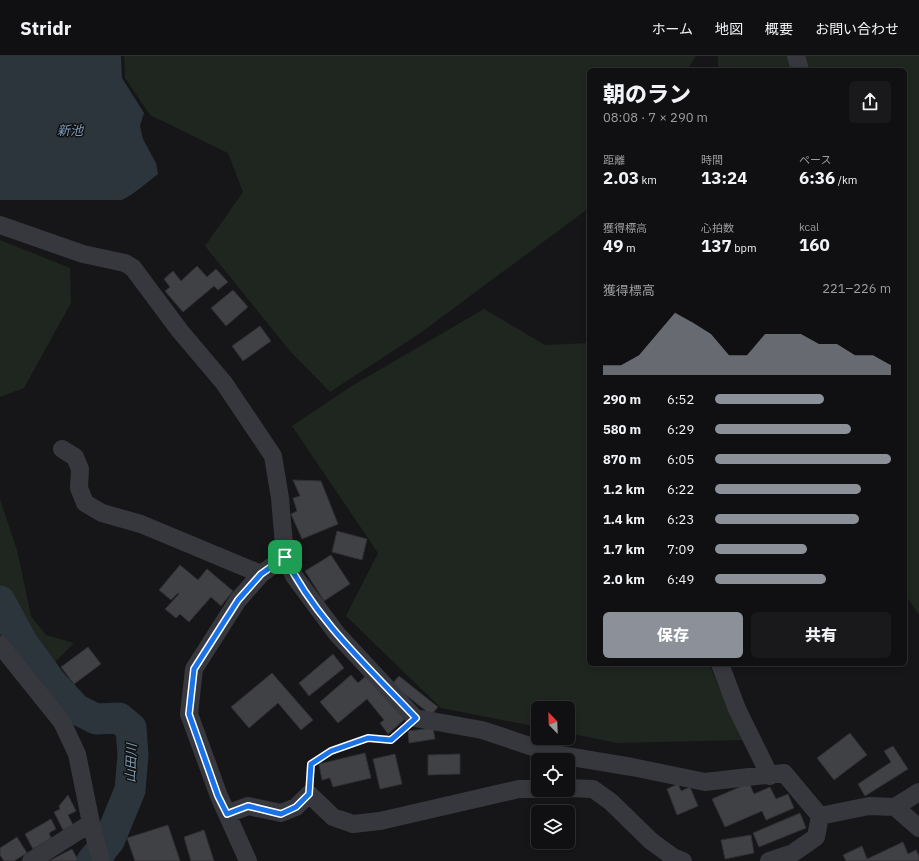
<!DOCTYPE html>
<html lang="ja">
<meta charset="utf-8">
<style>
body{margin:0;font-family:"IBM Plex Sans","Noto Sans JP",sans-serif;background:#19191b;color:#f1f3f6;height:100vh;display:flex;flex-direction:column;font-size:15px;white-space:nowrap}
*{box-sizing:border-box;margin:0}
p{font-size:13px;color:#9c9d9f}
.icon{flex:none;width:22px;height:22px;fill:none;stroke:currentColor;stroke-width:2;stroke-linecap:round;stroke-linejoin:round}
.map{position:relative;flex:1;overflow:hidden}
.details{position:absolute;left:587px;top:12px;width:320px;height:598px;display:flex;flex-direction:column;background:#101012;border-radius:6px;box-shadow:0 2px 6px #0003,0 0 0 1px #303032}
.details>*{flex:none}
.needle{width:26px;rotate:337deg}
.controls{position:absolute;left:531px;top:645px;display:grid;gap:8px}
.controls a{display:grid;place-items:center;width:44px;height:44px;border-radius:6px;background:#101012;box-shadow:0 2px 6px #0003,0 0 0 1px #303032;font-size:20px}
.pin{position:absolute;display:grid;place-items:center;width:34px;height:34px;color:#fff;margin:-17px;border-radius:8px;box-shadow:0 2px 6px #0006}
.round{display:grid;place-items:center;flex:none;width:42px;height:42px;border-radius:6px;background:#19191b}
.overview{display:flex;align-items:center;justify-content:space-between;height:68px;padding:0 16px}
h1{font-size:22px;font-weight:800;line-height:30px}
.metrics{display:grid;grid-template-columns:repeat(3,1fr);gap:6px;height:68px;padding:4px 16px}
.metrics div{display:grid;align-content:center}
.metrics b{font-size:17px;font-weight:800}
.metrics small{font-size:11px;font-weight:400}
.metrics p{font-size:11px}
.chart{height:112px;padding:8px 16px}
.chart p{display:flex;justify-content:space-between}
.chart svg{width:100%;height:72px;margin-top:4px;fill:#8c9099;opacity:.7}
.action{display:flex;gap:8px;margin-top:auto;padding:8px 16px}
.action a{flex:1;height:46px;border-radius:6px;background:#8c9099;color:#fff;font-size:16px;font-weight:800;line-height:46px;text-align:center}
.action a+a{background:#19191b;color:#f1f3f6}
ul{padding:0 16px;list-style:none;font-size:13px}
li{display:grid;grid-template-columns:64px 48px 1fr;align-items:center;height:30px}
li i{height:10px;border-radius:5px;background:#8c9099}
header{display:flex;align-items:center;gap:24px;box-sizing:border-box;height:56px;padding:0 20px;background:#101012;border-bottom:1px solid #303032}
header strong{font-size:19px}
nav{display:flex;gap:22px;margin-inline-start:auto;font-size:14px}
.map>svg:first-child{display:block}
.green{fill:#1e261f}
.water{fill:#2c353c}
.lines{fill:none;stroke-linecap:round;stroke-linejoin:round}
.stream{stroke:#2c353c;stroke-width:5}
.river{stroke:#2c353c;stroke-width:31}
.building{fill:#404145;stroke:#303034}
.path{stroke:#3d3f44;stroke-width:2.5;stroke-dasharray:2 3;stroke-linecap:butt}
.minor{stroke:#37383d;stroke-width:18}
.route-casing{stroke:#fff;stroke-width:8}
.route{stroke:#1a73e8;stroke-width:5}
.labels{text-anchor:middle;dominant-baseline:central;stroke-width:3;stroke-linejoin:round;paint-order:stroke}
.water-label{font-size:13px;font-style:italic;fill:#7f9bb3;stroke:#111113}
</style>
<header>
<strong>Stridr</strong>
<nav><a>ホーム</a><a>地図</a><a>概要</a><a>お問い合わせ</a></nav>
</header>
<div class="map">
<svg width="919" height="805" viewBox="0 0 919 805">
<rect width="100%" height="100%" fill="#161618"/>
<path class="green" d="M124,0H696L687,14H589V152L419,278L330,336L290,295L205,190L243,136L228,97L150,59L125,22Z
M718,0H919V559L905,538V14H718Z
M0,184L70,212L71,247L24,332L0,341Z
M484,253L545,289L589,287V608H709L742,684L617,687L568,677V652H538V671L441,652L346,560L378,497L292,370L350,331Z
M0,443L17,494L31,560L46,579L74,587L55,606L61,623L47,632L0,572Z"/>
<path class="water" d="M0,0H121L122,22L144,57L140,70L143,83L156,107L158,118C146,127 136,137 122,144H0Z"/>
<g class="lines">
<path class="stream" d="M111,805L143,720V684L132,685"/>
<path class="river" d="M0,545L22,586L51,626L76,653L96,663L119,662L131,672L133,699L130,734L109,785L92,805"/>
</g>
<path class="building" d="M197,210L207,221L216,213L228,226L218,234L214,230L183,256L165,235L170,231L164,223L173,215L181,225Z
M233,234L248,251L226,270L211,252Z
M260,270L271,285L243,305L232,290Z
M293,424L321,425L338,468L302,483L291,458L297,455L293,442L300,440Z
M337,475L367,483L362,504L332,496Z
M331,499L350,528L324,545L305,515Z
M180,509L198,524L207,513L233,535L221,550L211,541L189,566L180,558L176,562L165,553L179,538L178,537L171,544L159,534Z
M88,591L101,608L74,628L61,611Z
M333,598L344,612L309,640L299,627Z
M272,617L313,664L301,674L278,647L249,672L231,651Z
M351,619L358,627L367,619L405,663L388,678L380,667L384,664L367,643L338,667L320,646Z
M399,620L438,651L431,659L392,628Z
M433,672L435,683L409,687L408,675Z
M850,677L867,699L834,724L817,702Z
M893,690L908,713L865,740L858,728L891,706L884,695Z
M365,697L371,722L333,731L330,722L322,724L319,708Z
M395,698L402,728L380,733L373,703Z
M460,698V718L428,719V699Z
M749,727L754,738L770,731L776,743L788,738L794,752L766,764L762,755L725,771L712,743Z
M678,728L681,735L690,731L698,750L677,759L667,733Z
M68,739L76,755L68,759L73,769L63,774L54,756L60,753L59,750Z
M800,757L806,772L759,791L753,777Z
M51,763L56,773L49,777L51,782L33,793L25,778Z
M168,769L180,805H135L127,782Z
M204,774L214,805H191L184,781Z
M751,779L754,797L725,803L721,784Z
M17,781L27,797L14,805H4L0,799V792Z
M903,786L908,798L916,794L919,800V805H846L843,799L862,790L867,803Z
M72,793L78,804L75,805H49Z"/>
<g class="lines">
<path class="path" d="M310,722L311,707L331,695L369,682L391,683L403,673"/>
<path class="minor" d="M796,0L800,14
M0,169L83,198L125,207L133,212L180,275L224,327L273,400L280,442L285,501L294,520L337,578L415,662L482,674L554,698L632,711L705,726L784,717L820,760L869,750L895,751L919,772
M62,393L75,401L80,413L79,432L85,447L102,457L141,468L261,518
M0,589L62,666L77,698L91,767L101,805
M720,608L737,653L770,720
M568,732L593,733L611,746L651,785L673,801L683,805
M895,751L919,736
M227,758L248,750L281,757L296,751L309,738L333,761L353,768L380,765L519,733H538
M31,805L91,767
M248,805L219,740L189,658L194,613L238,544L261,518L285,501
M769,805L793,797L816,781L820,760"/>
</g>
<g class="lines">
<g class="route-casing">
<path id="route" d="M285,501C315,563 369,612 416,662L391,684L368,682L331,695L311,708L309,738L296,751L281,758L248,750L227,758L218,740L189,658L194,613L238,544L261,518Z"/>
</g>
<use href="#route" class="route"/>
</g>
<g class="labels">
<g class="water-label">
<text x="70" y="74">新池</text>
<text transform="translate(131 707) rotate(-88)">山田川</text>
</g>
</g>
</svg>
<div class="controls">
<a><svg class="needle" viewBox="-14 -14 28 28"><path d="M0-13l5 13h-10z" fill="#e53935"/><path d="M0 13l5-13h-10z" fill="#9c9d9f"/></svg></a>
<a><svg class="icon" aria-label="locate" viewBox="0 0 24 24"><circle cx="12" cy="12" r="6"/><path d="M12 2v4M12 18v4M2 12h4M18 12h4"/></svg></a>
<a><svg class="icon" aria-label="layers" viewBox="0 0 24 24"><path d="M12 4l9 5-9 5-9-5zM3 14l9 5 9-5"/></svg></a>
</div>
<div class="pin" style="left:285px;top:501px;background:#1e9e55"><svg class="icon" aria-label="arrive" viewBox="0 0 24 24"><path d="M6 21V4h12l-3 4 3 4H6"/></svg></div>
<section class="details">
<div class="overview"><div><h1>朝のラン</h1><p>08:08 · 7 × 290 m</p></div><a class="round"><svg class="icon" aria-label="share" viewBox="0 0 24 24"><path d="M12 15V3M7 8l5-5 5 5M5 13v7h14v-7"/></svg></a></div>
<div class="metrics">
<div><p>距離</p><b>2.03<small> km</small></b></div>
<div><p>時間</p><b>13:24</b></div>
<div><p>ペース</p><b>6:36<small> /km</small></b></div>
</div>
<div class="metrics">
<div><p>獲得標高</p><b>49<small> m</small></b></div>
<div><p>心拍数</p><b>137<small> bpm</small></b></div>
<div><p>kcal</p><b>160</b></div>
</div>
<div class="chart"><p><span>獲得標高</span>221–226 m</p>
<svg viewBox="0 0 160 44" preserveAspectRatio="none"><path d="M0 44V38L10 38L20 32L30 19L40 6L50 12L60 19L70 32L80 32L90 19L100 19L110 19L120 25L130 25L140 32L150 32L160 38V44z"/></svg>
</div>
<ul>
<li><b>290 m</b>6:52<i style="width:62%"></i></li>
<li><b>580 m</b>6:29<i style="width:77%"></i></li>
<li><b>870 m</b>6:05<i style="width:100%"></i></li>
<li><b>1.2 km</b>6:22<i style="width:83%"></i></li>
<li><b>1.4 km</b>6:23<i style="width:82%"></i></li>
<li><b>1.7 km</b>7:09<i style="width:52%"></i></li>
<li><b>2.0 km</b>6:49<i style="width:63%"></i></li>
</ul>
<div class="action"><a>保存</a><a>共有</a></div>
</section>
</div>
